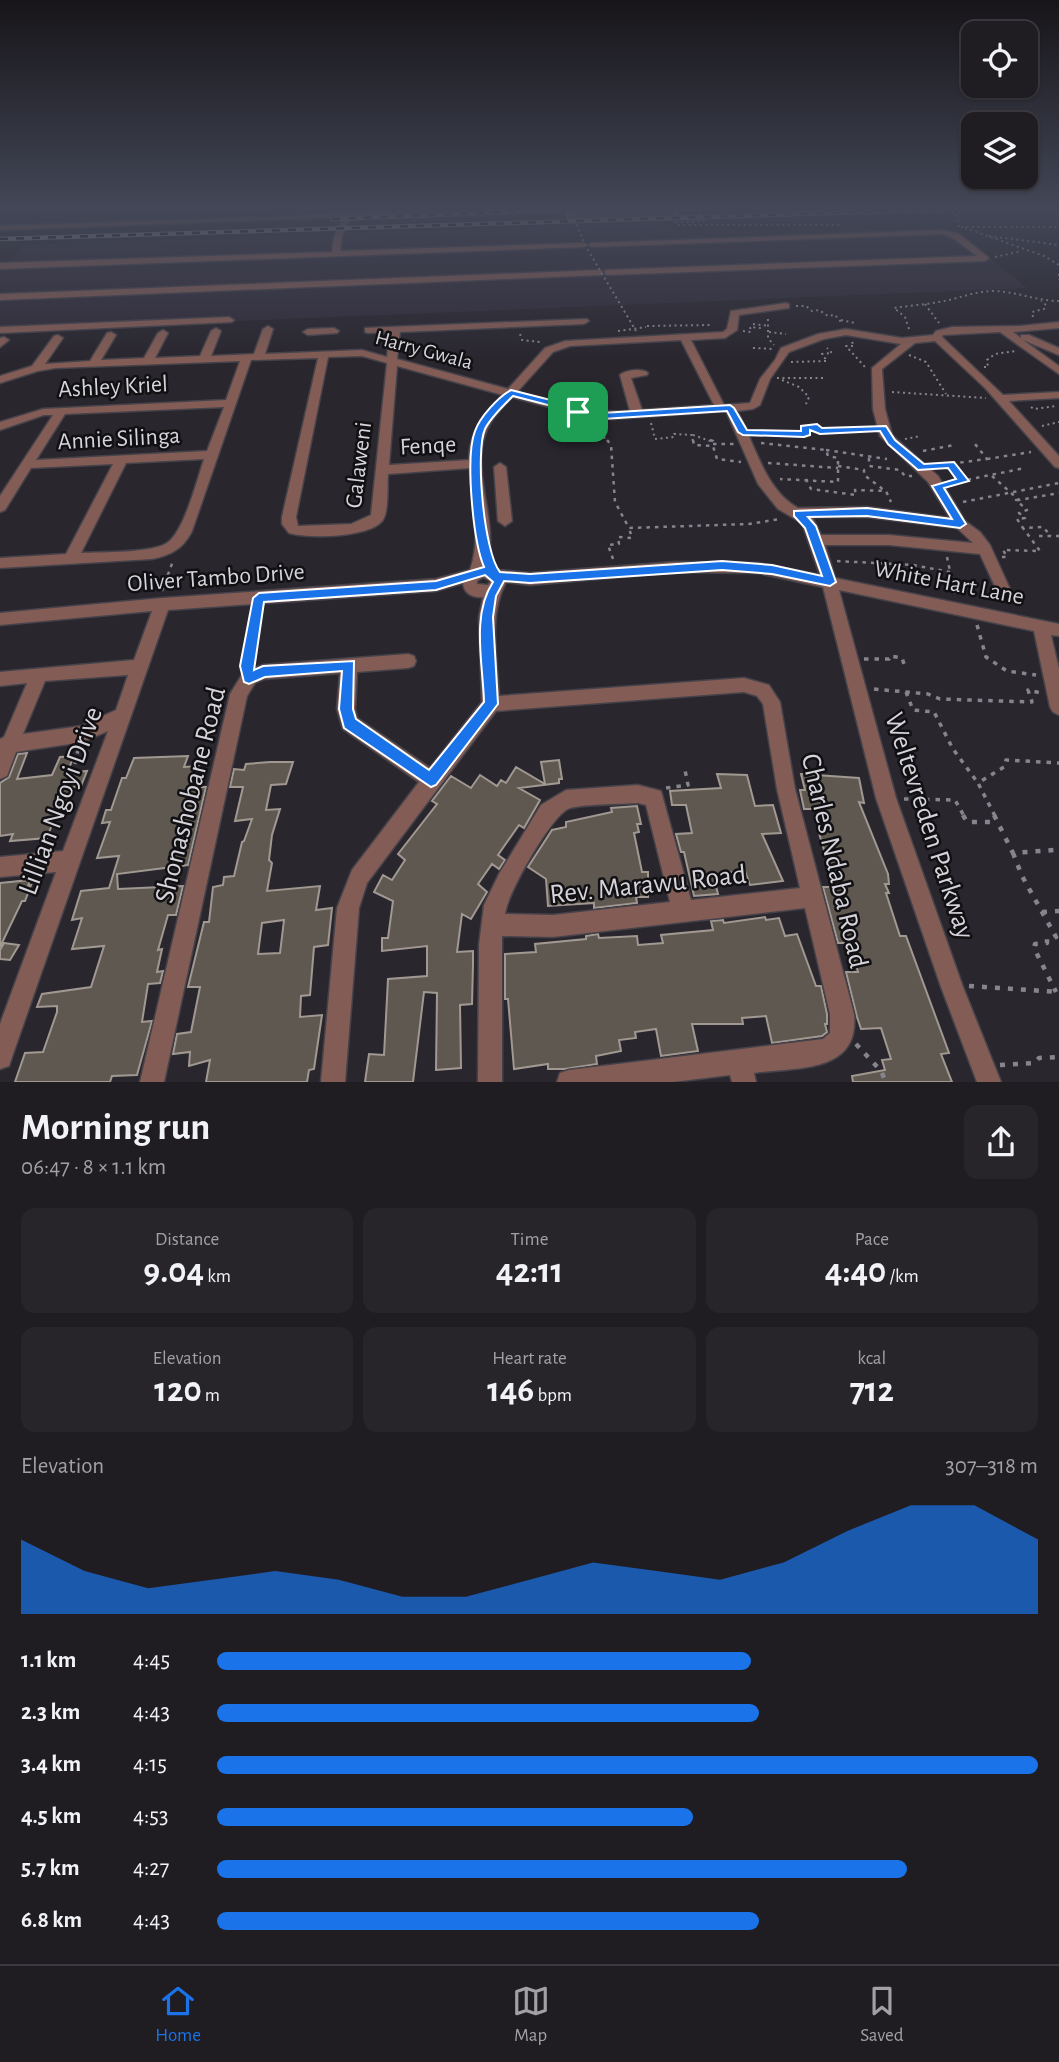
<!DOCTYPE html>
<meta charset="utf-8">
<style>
body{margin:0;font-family:"Alegreya Sans",sans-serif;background:#27252a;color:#f1f3f6;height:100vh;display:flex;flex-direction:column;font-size:26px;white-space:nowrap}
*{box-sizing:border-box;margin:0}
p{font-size:23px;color:#a1a1a5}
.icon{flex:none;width:38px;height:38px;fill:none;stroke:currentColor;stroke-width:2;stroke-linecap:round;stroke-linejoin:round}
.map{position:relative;height:1082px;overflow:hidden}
.sheet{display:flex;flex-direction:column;background:#1f1c22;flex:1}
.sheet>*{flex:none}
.controls{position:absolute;left:961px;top:21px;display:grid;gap:14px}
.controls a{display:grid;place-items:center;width:77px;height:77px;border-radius:14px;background:#1f1c22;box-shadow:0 2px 5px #0004,0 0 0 2px #3c3a40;font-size:35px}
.pin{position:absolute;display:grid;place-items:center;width:60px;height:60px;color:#fff;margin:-30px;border-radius:14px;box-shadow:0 4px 10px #0006}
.round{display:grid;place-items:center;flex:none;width:74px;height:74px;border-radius:14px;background:#27252a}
.headline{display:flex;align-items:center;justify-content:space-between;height:119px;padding:0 21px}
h1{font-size:38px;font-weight:600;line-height:52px}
.metrics{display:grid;grid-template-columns:repeat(3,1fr);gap:10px;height:119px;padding:7px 21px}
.metrics div{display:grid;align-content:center;border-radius:14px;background:#27252a;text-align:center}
.metrics b{font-size:35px;font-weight:600}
.metrics small{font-size:19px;font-weight:400}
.metrics p{font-size:19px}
.chart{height:196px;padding:14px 21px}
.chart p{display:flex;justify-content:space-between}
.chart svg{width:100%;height:126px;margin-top:7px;fill:#1a73e8;opacity:.7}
ul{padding:0 21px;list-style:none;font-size:23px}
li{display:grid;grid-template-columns:112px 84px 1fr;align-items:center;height:52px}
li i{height:18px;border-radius:9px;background:#1a73e8}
.tab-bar{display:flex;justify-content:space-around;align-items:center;height:98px;border-top:2px solid #3c3a40;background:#1f1c22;font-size:19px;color:#a1a1a5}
.tab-bar a{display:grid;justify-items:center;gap:4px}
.tab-bar .active{color:#1a73e8}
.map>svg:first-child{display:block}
.built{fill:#322d3a}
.building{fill:#5f5851;stroke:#a19991;stroke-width:2;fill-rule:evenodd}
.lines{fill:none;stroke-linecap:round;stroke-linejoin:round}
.minor-casing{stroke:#45424a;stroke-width:3}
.path-far3{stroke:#87858c;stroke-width:2;stroke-dasharray:2 3.5;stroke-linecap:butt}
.path-far2{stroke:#87858c;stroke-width:2.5;stroke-dasharray:3.5 5;stroke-linecap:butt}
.path-far1{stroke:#87858c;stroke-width:3.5;stroke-dasharray:4.5 6;stroke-linecap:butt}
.path{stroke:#87858c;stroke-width:4.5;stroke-dasharray:5 8;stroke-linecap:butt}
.minor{fill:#825c55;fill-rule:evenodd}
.rail-casing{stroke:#8d8a91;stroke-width:4.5}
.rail{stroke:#111013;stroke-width:2.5;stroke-dasharray:8;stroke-linecap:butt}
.path-bridge{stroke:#87858c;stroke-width:2;stroke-dasharray:2 3.5;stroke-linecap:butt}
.route{fill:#1a73e8;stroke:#fff;stroke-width:2;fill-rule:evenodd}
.labels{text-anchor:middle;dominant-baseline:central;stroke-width:5;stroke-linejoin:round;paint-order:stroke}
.far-street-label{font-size:21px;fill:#d6d4da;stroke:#111013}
.street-label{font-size:24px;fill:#d6d4da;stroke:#111013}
.near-street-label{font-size:28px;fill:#d6d4da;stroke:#111013}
</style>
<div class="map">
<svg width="1059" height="1082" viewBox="0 0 1059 1082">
<rect width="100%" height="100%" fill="#29262e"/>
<path class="built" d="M653,222L658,229H953L1027,288L0,331V263H7L24,245Z"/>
<path class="building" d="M565,209H677V219L569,222Z
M27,753L17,779L52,775L60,757L74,756L67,773L87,771L81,786L73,787L64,810L57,811L47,838L10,841L13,834L0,836V783L9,777L18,754Z
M188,756L184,767L199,766L195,779H201L199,787H206L188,865L117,874L118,889L183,886L176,915H168L158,950L162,949L157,972L163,971L160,983L148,984L142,1022L152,1021L137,1075L112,1076L110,1082H15L25,1053L43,1052L57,1012V1006L37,1007L42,994L91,987L104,946L72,949L82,918L72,920L81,891L109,888L119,856L97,858L110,822L102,823L106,810H111L122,778H126L134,758Z
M559,760L562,779H559V783L519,788L540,800L524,828L519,825L498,855L505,860L499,869L492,864L478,884L487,892L471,919L462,914L457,952L473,951V964L472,1004L460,1005L461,1068L436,1070L437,993L424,992L413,1082H365L369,1054L384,1055L388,979L427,976V946L382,951V938H388L393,901L374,892L383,875L392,880L405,860L398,854L437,804L432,801L451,776L471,788L480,775L497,786L501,780L506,783L516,767L545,784L541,762Z
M270,762H293L286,784L271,785L266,810L280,809L272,835L269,860L272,863L267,891L320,886L316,910L332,908L328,945L314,947L310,995L301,996L300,1017L322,1015L314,1069L309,1070L307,1082H206L210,1060L189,1066L190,1052L173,1054L177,1034L191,1032L200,987H188L204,922H209L213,887L223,885L224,877L234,876L242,842L244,841L252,819L235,821L243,787H230L234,769L244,770L246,764ZM284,920L280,953L258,954L262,923Z
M717,774L747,775L755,806L773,805L781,833L762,834L783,881L750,885L745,871L713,874L718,894L694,896L684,852H681L676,834L692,833L686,805H672L670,791L721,788Z
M801,774L859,778L864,803L859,802L888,874L889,884H885L889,893H886L900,936H906L949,1053L941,1054L952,1082H853L852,1076L885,1070L882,1060L891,1059L881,1028L861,1029L857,1017L846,972H858L850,943H838L823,887H835L819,833L824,832L816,809H804L800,790H805Z
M637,806L641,824H637L639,832L634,833L642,872H648V897H636L637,903L594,908V903L548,906L546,879L528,867L552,830L566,827V822L612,812L611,808Z
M30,880L28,886L31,885L25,901H22L0,947V883Z
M765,917L766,920L779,918L785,936L797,934L816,986H821L827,1014V1024H825L827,1032L822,1036L772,1043L766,1016L742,1018L743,1024H692L698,1051L661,1056L656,1029L635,1032L636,1038L619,1040L621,1051L596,1056L597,1064L565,1069H548V1064L514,1069L508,999H505V954L536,952L535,944L586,939V936L598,934L599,938L637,936L638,945L663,943L661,935L713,930L711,921L723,920L724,923Z
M4,943L19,945L10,960L0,959V950Z"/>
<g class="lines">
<g class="minor-casing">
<path id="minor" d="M394,209H428L424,211L351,216L342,237L340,251L583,243L587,245L583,247L0,269V263L332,252L334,237L343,217L0,230V226L293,216Z
M943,230L959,234L989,258L985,261L608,275L605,274V270L977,256L953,238L943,234L592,247L588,245L592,243Z
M599,270L602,271V275L0,300V294Z
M786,303L789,304V308L739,315L737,330L725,338L691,340L724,405L750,403L760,379L775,360L781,348L818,334L846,329L902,338L933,335L936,331L952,327L1020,326L1059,322V328L1013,332L1021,338V335H1029L1059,348V355L1023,340L1059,366V374L1000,332L943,335L942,337L1003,395L1059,392V398L1009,401L1059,456V468L1055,467L985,388L935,341L915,343L882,369L885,409L892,435L938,476L965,521L980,532L990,545L1010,589L1008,593H998L980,554L889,545H825L835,578L1059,624V636L1051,635L1059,669V715L1053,712L1050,707L1034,631L839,590L896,798L963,987L1001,1082H977L941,987L876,798L823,587L758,573L675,572L530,585L506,582C488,616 497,657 499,696L744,678L769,685L780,702L795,789L854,1014C860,1074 796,1067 754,1073L756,1082H732L730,1075L673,1082H557L560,1073L569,1070L823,1039L830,1033V1014L805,908L553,937L502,936V1082H478L479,945L484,905L499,874L541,805L566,790L638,785L661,791L691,900L800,888L777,789L763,704L757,696L744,692L496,711L367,883L359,908L345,1082H321L337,908L352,870L419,782L343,729L337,709L340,673L264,679L255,683L247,696L164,1082H140L230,694L243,673L263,665L408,654L414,656L416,661L414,666L408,668L357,672L355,709L357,718L430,768L482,702L479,617L483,597C473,598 464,594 463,583L436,591L168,610L12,1057L9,1066L0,1069V1024L56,872L0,877V857L63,851L108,731L83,742L16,752L7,776L0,779V739L4,737L27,683L0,686V672L134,660L152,611L0,625V613L162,598L436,579L470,570C482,536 471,503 470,468L388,474C387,486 389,507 384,518C375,538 308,539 289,533L282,524V517L318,358L251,360L192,531C183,549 171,555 152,559L0,568V558L66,554L113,464L31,468L5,510L0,512V496L53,415H44L0,430V422L43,409L226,400L240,361L56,368L38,371L0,383V376L32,366L54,336L58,335L63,338L45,364L90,361L107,333L111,332L116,335L101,360L144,358L158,333L163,330L168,333L155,358L200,356L211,331L216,328L221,331L211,356L254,354L263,329L268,326L273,329L265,354L362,350L387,357L390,332L368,333L365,332V328L587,319L589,321L584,324L400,332L397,359L508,389L545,348L565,341L723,332L727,329L731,311ZM846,335L901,344L872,368L873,409L880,436L928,482L950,518L867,507L798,508C764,489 755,443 737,411L753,409L760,405L770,379L789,352L824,339ZM681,340L714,405L642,410L631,378L647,375L648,373C642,368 626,370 620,375L630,411C591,414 555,402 517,392L553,352L570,346ZM362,356L387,363L371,515L351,524L298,526L296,517L328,357ZM397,366L503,395C484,415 469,432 469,460L389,465ZM512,397L578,415L612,419L726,411L758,484L778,509L802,523L820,575L758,563L675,562L530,573L498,570L486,566C502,520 464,465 491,422C496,413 505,405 512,397ZM224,407L207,451L36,460L65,414ZM204,459C197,480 184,532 167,543C152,553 101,552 81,553L126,463ZM812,517H867L957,528L973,543L889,535H821ZM483,577L491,581L488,585L477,584V581ZM128,675L116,710L81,726L23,734L45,681ZM638,803L646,805L670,902L553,915L505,914C507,894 550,818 568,809C579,804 623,804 638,803Z
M229,317L234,320L232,322L0,333V327Z
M334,328L339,331L337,333L308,335L303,332L308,329Z
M4,337L9,340L0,347V338Z
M500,463L506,467L512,521L505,526L498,521L494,467Z"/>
</g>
<path class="path-far3" d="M682,216L721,215
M705,221L676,222L677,225H842
M959,227L956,213L1007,209
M961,227H1059
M965,228L1044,256L1059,265
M989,236L1059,245
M995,257L1022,251
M1059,274V280
M925,304L939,323
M796,306H806L812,311L819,310L828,316L835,315L841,322
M1033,317L1032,312L1044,309L1046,305L1041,301
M768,319V338L774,345
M841,320L855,323
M753,324L769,326
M647,326L710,325
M909,329L905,317L894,308C913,305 934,304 953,299C968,295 979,291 995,291C1018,292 1037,301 1059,301
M618,331L646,327
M743,331L751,332L750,327L760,328V325
M769,332L786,334
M520,334L522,340L540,342
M852,342L854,346H846L865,367
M753,348L774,349
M909,355L926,362L946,394
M791,362L827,361L822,354L832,353L827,348
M984,367H988L987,360L995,354L1016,351
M777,378H824
M782,380L799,387L809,397L806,404
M892,392L986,398
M1031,407L1034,409L1056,406
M651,423L655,439L674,437V434L692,435L693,442
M598,425L599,437L606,438L609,442
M1042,426L1059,422
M754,432L804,434V428L817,427L820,431L871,427
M693,435L713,442
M905,439L921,436"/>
<path class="path-far2" d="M607,440L611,445L615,502L629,528L749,524L780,519
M693,440L694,445L713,446L717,459L741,462
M710,440L713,441V446
M761,443L826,450L828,456L838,458V482L780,479
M713,444H735
M826,450L887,459
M923,451L954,445
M869,458V466L900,470L905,476H912
M987,459L1031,452
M768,463L838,468
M950,464L963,481
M838,466L864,470V475L884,490
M935,466L987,459L975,444
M992,476L1019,500L1059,493
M806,479L811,489L856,495L855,490L886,491L891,502
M951,483L1025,468
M1019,500H1016L1027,510L1019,513L1025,518L1017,519L1023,528
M963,502L1059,483
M1039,536H1059
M947,557L955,595
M1002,557H1007L1003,550L1040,551L1023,528L1043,527L1051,536
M613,559L608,545L619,544L618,537L632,538L629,528
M837,561L913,565L950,572
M162,591L173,561"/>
<path class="path-far1" d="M977,625L986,657L1007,671L1036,675
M864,659H889L890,656L902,658L904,664
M247,664L257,609
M874,689L928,694L940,699L1032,702L1028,690L1041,693
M906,692L913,710L934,712L953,749L978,783
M75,764L78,750
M666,788L688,785L685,770
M904,799L955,800L964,816
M995,816L978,783L1004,767L1006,760L1059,763"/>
<path class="path" d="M963,815L967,822H998
M994,815L1013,853L1054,850
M1013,853L1022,876L1056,937L1047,939V943L1035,944L1034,948L1056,992
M1042,912L1059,911
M969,986L1059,992
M856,1044L881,1071L886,1082
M1000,1065L1034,1063L1039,1058L1059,1057"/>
<use href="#minor" class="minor"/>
<g class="rail-casing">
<path id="rail" d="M332,219L582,209
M0,239L963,209"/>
</g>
<use href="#rail" class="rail"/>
<path class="path-bridge" d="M570,209L585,245L636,331
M696,209L705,221"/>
</g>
<linearGradient id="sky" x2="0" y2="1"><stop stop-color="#171519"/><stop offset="0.58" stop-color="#434757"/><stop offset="1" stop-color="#434757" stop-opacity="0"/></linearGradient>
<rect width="1059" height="360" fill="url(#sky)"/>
<path class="route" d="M511,390L602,413L730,405L734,408L747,430L801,431V426L817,424L822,428L886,426L895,440L924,464L954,462L969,481L944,488L966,524L960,528L867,516L808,517L816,526L836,582L830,586L772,574L722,570L530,583L504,581L496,596L493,617L498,704L436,785L431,787L344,728L339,709L342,671L265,677L249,684L244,682L240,666L253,598L259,593L436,581L484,567C473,541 465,457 475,431C480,417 498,397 511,390ZM513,396L602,419L727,411L738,432L743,435L804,437L810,435V430L820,434L880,431L888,444L918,470L948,468L956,479L932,486L952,519L867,508L794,511V516L805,528L822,576L772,565L722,561L530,574L500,572C484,553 475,452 485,429C491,417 503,406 513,396ZM485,575L493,582C471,615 483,664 484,702L429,770L356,719L353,709L354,661L263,666L254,670L264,602L436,590Z"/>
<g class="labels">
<g class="far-street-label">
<text transform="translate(424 350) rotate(15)">Harry Gwala</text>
</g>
<g class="street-label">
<text transform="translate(113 387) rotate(-3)">Ashley Kriel</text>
<text transform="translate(119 439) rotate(-3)">Annie Silinga</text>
<text transform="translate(428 446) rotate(-3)">Fenqe</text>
<text transform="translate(359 465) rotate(-83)">Galaweni</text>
<text transform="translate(216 578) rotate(-4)">Oliver Tambo Drive</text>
<text transform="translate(949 583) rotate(11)">White Hart Lane</text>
</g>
<g class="near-street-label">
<text transform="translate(191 795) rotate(-76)">Shonashobane Road</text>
<text transform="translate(61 801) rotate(-70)">Lillian Ngoyi Drive</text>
<text transform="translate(929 826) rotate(72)">Weltevreden Parkway</text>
<text transform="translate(834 861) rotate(77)">Charles Ndaba Road</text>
<text transform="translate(648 885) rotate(-6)">Rev. Marawu Road</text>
</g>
</g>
</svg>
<div class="controls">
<a><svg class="icon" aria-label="locate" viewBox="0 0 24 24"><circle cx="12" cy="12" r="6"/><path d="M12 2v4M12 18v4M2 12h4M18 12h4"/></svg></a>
<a><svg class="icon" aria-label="layers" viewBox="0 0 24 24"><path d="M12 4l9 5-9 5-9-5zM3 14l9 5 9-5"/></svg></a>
</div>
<div class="pin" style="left:578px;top:412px;background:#1e9e55"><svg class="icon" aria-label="arrive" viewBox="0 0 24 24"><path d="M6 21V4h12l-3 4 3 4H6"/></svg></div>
</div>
<section class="sheet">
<div class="headline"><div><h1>Morning run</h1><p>06:47 · 8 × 1.1 km</p></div><a class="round"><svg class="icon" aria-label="share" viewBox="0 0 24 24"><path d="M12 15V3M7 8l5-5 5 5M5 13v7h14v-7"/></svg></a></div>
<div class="metrics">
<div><p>Distance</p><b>9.04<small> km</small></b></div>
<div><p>Time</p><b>42:11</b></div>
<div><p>Pace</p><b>4:40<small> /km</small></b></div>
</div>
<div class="metrics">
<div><p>Elevation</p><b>120<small> m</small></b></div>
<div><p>Heart rate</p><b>146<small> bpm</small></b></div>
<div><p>kcal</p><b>712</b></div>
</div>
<div class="chart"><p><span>Elevation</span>307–318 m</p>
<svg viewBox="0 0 160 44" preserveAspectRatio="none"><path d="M0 44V18L10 29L20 35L30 32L40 29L50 32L60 38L70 38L80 32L90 26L100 29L110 32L120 26L130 15L140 6L150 6L160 18V44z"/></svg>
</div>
<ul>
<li><b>1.1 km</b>4:45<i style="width:65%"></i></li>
<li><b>2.3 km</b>4:43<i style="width:66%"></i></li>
<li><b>3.4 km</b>4:15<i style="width:100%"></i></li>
<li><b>4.5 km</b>4:53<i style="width:58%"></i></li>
<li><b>5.7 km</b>4:27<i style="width:84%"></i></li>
<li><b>6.8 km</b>4:43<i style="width:66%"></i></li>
</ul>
</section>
<nav class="tab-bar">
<a class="active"><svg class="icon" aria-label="home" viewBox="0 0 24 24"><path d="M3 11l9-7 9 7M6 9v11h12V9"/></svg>Home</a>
<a><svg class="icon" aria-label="map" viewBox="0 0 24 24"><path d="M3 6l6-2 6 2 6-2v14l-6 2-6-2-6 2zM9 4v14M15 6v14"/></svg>Map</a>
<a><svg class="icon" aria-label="saved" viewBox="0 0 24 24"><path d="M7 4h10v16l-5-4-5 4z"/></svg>Saved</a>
</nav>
